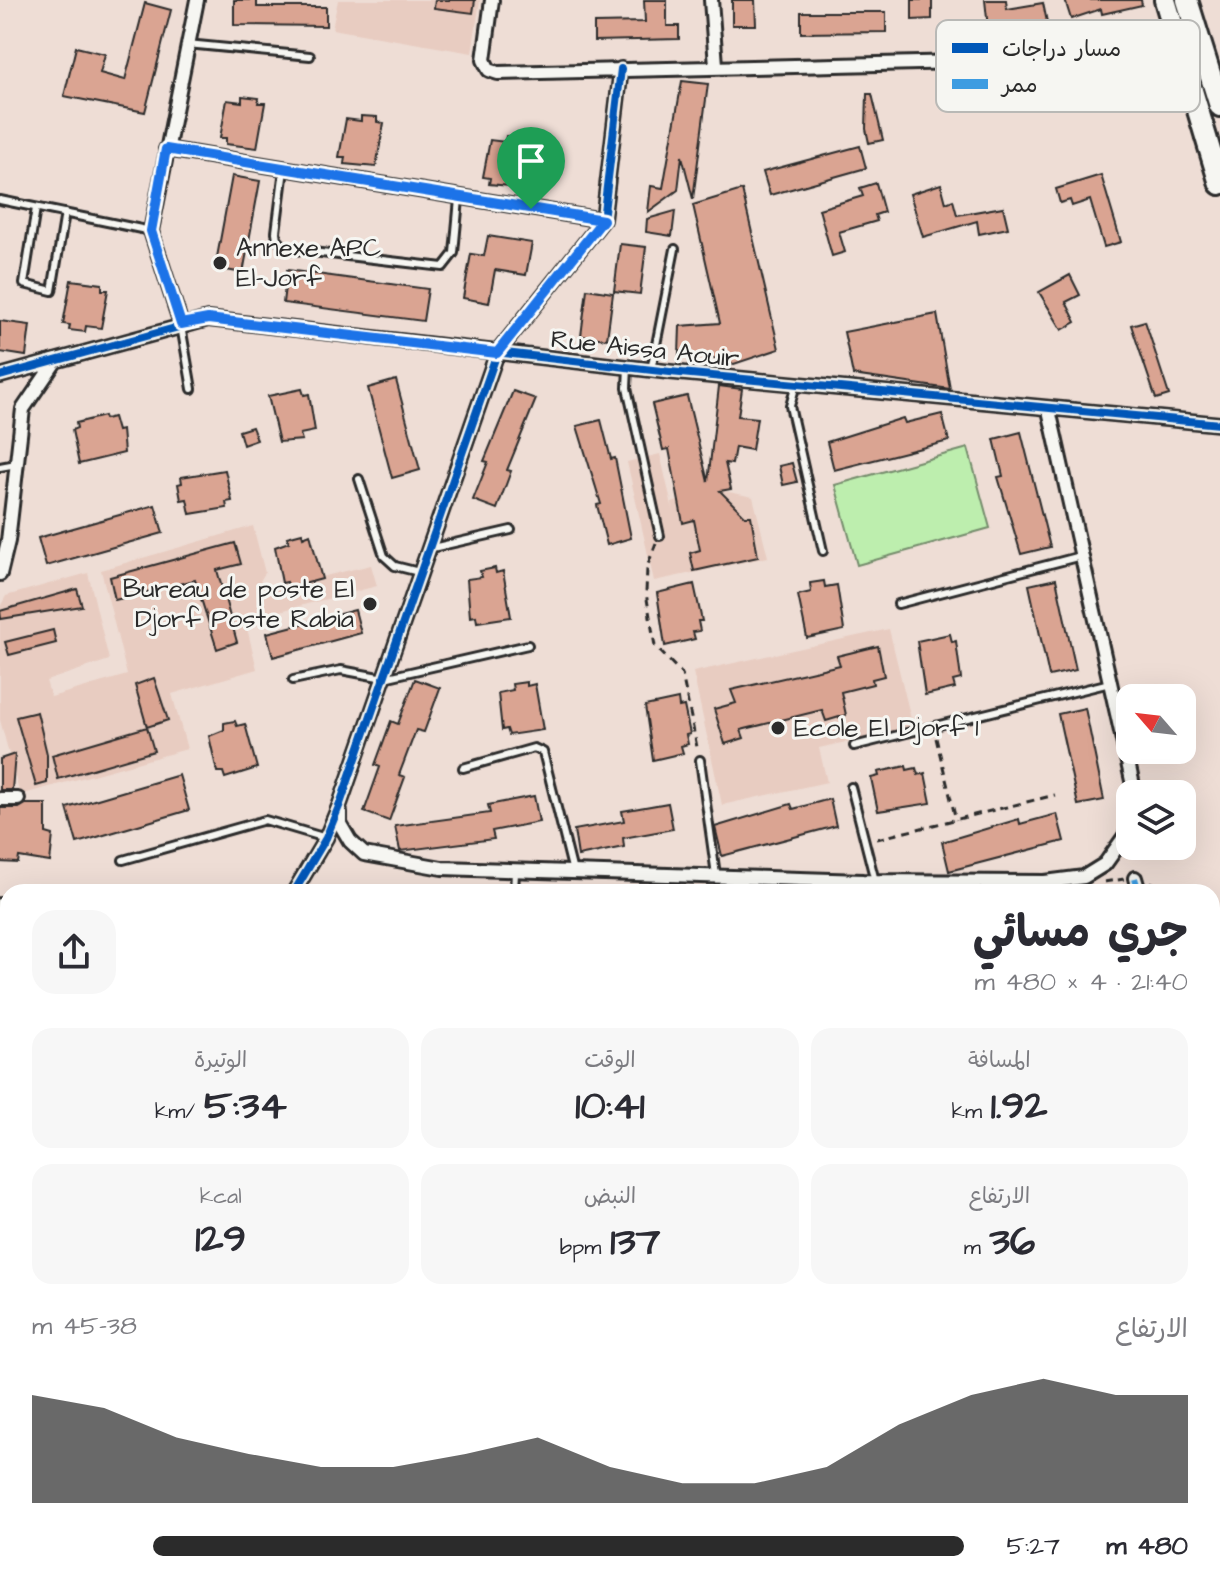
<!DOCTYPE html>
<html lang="ar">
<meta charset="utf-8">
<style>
body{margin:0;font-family:"Architects Daughter","Playpen Sans Arabic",sans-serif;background:#f7f7f7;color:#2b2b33;direction:rtl;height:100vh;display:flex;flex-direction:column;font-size:30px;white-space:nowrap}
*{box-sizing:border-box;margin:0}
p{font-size:26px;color:#7c7c81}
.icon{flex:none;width:44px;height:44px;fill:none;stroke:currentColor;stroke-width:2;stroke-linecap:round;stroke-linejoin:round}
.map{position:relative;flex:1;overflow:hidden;direction:ltr}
.drawer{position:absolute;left:0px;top:884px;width:1220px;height:710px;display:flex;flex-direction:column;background:#fff;border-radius:24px 24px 0 0;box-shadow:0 8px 32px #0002;direction:rtl}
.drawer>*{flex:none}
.needle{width:52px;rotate:298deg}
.fabs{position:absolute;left:1116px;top:684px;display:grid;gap:16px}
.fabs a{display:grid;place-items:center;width:80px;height:80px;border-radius:16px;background:#fff;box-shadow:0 8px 32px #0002;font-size:40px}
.pin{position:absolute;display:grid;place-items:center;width:68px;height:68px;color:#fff;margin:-82px -34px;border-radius:50% 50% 50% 0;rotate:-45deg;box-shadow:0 0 8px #0007}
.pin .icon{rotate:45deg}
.round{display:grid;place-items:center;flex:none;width:84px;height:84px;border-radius:24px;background:#f7f7f7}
.summary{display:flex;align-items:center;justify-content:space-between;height:136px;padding:0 32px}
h1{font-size:44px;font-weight:700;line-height:60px}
.figures{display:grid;grid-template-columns:repeat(3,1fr);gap:12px;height:136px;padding:8px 32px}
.figures div{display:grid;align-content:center;border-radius:20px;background:#f7f7f7;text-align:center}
.figures b{font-size:40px;font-weight:700}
.figures small{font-size:22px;font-weight:400}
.figures p{font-size:22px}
.chart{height:224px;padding:16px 32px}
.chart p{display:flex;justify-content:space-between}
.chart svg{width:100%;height:144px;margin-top:8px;fill:#2b2b2b;opacity:.7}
ul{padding:0 32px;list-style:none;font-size:26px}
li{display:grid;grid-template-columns:128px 96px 1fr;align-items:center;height:60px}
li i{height:20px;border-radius:10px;background:#2b2b2b}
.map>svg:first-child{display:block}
.built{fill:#e8ccc1}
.green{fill:#bdeeae;stroke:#748c6c;stroke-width:2}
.building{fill:#daa492;stroke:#2b2b2b;stroke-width:2}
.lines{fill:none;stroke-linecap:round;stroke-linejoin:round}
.lane-casing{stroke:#2b2b2b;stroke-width:12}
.street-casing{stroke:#2b2b2b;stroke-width:18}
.primary-casing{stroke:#2b2b2b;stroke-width:26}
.path{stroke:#2b2b2b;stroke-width:3;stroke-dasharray:8 6;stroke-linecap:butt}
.lane{stroke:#f6f6f2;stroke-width:6}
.street{stroke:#f6f6f2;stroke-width:12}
.primary{stroke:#f6f6f2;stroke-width:20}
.quiet{stroke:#3d9ce1;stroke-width:6;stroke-dasharray:12 6;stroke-linecap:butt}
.cycleway-casing{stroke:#f6f6f2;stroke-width:13}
.cycleway{stroke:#0057b8;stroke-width:8}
.route-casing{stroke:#fff;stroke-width:16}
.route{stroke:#1a73e8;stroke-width:10}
.poi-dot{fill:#2b2b2b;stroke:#f6f6f2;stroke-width:3}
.labels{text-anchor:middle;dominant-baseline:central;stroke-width:6;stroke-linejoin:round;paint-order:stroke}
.poi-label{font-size:26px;fill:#2b2b2b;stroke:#f6f6f2;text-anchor:start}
.street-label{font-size:26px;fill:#2b2b2b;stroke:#f6f6f2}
.key{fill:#f6f6f2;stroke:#b9b9b6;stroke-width:2}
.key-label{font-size:22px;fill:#2b2b2b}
</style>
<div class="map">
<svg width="1220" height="1593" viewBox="0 0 1220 1593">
<rect width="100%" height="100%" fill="#eeddd5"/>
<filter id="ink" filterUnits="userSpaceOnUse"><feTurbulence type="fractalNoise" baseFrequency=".0125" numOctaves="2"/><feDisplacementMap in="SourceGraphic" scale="16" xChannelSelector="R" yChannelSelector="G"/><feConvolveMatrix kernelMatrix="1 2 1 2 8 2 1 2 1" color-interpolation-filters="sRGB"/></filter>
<g filter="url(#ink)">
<path class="built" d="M338,0H480L472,53L332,29Z
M660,454L673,510L672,503L714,489L753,497L768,557L654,581L627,462Z
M253,526L265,573L260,581L271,589L371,565L377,586L245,620L257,669L172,694L187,749L20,795L0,720V607L6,596L88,573L109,660L46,681L51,697L127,675L101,570Z
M889,629L913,727L819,748L827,782L722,805L693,672Z
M687,886L816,892H687Z
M1220,930V1219L1212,1220V933Z"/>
<path class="green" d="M968,448L990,528L857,565L835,485Z
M541,887L642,889V892H541Z
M1220,1229V1593H0V1411L8,1392V1586H1212V1230Z"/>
<path class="building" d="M234,0H257V7H326V26L234,25Z
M435,0H475L473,13L434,8Z
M644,0H667V26H679V39L594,41V23L645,22Z
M732,0H755L756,25H732Z
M912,0H932V19L912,20Z
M985,0H1006L1007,9L1043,3L1047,22L988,28Z
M1065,0H1141L1142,5L1102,14L1101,9L1071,19Z
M145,3L171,10L145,112L64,96L76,47L105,54L100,73L125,80Z
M801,12H886V32L801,33Z
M682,81L708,84L693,199L682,156L678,190L648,212L651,186L663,188Z
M867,94H872L883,140L869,143L866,129Z
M242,96L259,98L258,103H265L257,148L226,144V138H220L227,100L242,102Z
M361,116L377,117V122L384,123L376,167L344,164L345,157H339L346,119L361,121Z
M506,136L522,138V142L528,143L521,187L489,184L490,178L483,177L490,140L505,142Z
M860,146L866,168L770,195L763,172Z
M1101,175L1121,242L1104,247L1090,200L1072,206L1070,200L1060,203L1056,189Z
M232,176L260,181L243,273L215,268Z
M876,183L884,212L875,215L877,221L839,232L845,252L832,256L819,209L863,196L860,188Z
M941,184L946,203L953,200L957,215L1003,207L1008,228L979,234L977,221L923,237L910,194Z
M742,190L779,349L734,364L709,357L679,355L680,326L720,323L693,205Z
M675,211L672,236L646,232L647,219Z
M488,236L532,243L526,275L495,270L489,303L463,298L471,254L484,256Z
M620,244L646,247L640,294L614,291Z
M287,270L428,289L423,321L283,303Z
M1070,275L1080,295L1066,302L1076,322L1062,330L1039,292Z
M71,280L102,284V290H108L101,328L86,326L85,332L69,330L70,325L63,324Z
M587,289L613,293L607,339L581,336Z
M937,314L950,389L853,375L844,332Z
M0,321L30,325L26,356L0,352Z
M1145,321L1169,395L1156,399L1131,325Z
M396,380L420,470L392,478L368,388Z
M719,386L742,389L738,416L757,418L752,450L735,447L732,464L725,463L731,489L720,491L745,516H751L758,557L694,571L690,553L700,550L694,520L683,523L669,449L663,450L652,404L687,396L708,482Z
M302,389L304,395L309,394L315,431L300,434L302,440L279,442L268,396Z
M513,391L536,399L507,470L511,471L497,509L473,500L488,462L484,461Z
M942,414L949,441L834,470L827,442L903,418L905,423Z
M104,416L105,419L113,417L117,431L122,430L124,453L79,464L72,430L77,428L76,423Z
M601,420L611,459L615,458L631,538L607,545L597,505L601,504L577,426Z
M252,427L257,440L243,445L239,431Z
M1021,432L1050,547L1021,554L998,477L1003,476L994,439Z
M792,463L797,482L783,485L779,466Z
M225,470L232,501L226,502L227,508L190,514L187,499L181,500L178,484L182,483L181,477Z
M155,505L163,533L46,566L38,538Z
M302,533L303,537L310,534L322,579L289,588L287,582L282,583L275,547L289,542L287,537Z
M235,543L241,564L217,570L237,642L217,649L195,580L115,600L110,577Z
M495,568L496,573L503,571L511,617L477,622L476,616L470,617L467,579L482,577L480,571Z
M1056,579L1076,670L1049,676L1029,585Z
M824,581L825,587L837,585L844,630L807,638L798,595L811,592L810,583Z
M694,584L702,621H698L700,631L693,632L695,639L665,646L657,593Z
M77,589L82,606L1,619L0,611Z
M355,610L361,633L273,657L267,633Z
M53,630L56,643L9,655L5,642Z
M950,634L952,642L956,641L961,679L953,681L955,688L925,695L917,641Z
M878,646L884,676L872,679L873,684L841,692L846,715L826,721L822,710L741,730L744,738L725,744L714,709L736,703L731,690L840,665L837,656Z
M154,678L168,720L147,727L135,685Z
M415,679L440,688L424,732L416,730L399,775L405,777L389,821L364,812L380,767L375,765L391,721L398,724Z
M527,682V686L535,684L543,730L509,735L507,729L502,730L498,693L513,690L512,684Z
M678,699L679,707L684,706L690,734L686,735L688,744L681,746L683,753L653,760L645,706Z
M1085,708L1104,800L1078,805L1058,714Z
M37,712L47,754V783L36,786L16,717Z
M235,721L237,726L245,724L257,768L225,778L223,772H217L209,736L224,730V723Z
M147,727L154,751L58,779L52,755Z
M15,754L12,790H0V759Z
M906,766L907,770L916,768L918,775L925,773L931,803L878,811L871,778L879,776L878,772Z
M179,775L189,810L77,843L67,808Z
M534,796L539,822L492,831L494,839L400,851L395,826L490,813L488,805Z
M830,799L836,826L722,856L715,827L791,804L793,809Z
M668,803L673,829L623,838L624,847L578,856L574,830L624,821L622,811Z
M26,804H46V833L53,835L50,862L19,857L18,863L0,862V808H19Z
M1057,814L1064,841L949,871L942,842L1019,819L1020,824Z"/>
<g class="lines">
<g class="lane-casing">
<path id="lane" d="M187,44L310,56
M284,169L276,232L277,239L286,249L443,267L454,253L459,199
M0,200L151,231
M36,208L24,284L52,291L65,213
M181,326L192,389
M628,367L627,388L660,536
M651,370L675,249
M796,384L790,406L823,551
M0,467L16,464
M359,479L384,556L395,566L419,572
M428,549L511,530
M898,604L1081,556
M293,680L341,670L384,678L528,645
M854,746L1110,683
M700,760L716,875
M463,768L534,748L543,752L573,872
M851,787L875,881
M123,860L265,820L326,838
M514,892L515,872"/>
</g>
<g class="street-casing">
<path id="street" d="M492,0L484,60L489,70L498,73L961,62L1181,33
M711,0L716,65
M166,149L603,220
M181,324L151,231L197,0
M0,376L208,319L670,372L1220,424
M1049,410L1135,794
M0,574L8,541L23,409L55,362
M0,799H18
M340,812V824L350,841L364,854L442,868L863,881L1045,882L1084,877L1105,864L1130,829
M1135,878L1139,892
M294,892L326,838L340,804L497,353L603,220L621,69
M0,905L8,906
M1212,950L1219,948L1220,956
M0,1109L8,1085
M1212,1135L1220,1134
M0,1355L8,1357"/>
</g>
<g class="primary-casing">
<path id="primary" d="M1165,0L1220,184
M1187,0L1220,106"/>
</g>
<path class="path" d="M656,543L647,567L646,593L655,646L682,674L698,752
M936,738L956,820
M877,839L1055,795
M1104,882L1124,879
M1150,882L1173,892
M1212,1390L1220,1373
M1212,1432L1220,1436
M587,1586L600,1593
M892,1586L906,1593
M1192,1586L1206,1593
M177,1593L180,1586
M294,1593L298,1586
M401,1593L404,1586
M521,1593L525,1586
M753,1593L757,1586
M877,1593L880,1586
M995,1593L998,1586
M1110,1593L1114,1586"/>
<use href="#lane" class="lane"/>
<use href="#street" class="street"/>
<use href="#primary" class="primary"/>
<path class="quiet" d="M1135,878L1139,892
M1212,950L1219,948L1220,956
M1212,1135L1220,1134"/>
<g class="cycleway-casing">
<path id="cycleway" d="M0,376L208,319L670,372L1220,424
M294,892L326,838L340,804L497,353L603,220L621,69"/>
</g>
<use href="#cycleway" class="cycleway"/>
</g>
</g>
<g class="lines" filter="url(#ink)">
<g class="route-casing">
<path id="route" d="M166,149L603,220L497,353L208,319L181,324L151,231Z"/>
</g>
<use href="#route" class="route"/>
</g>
<g class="poi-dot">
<circle cx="220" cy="263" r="8"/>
<circle cx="370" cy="604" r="8"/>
<circle cx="778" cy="728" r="8"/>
</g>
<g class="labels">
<g class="poi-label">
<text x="236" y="248">Annexe APC<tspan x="236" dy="30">El-Jorf</tspan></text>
<text x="354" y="589" text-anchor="end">Bureau de poste El<tspan x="354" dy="30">Djorf Poste Rabia</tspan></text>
<text x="794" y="728">Ecole El Djorf 1</text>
</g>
<g class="street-label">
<text transform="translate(645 349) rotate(6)">Rue Aissa Aouir</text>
</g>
</g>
<rect x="936" y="20" width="264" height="92" rx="12" class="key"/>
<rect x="952" y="43" width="36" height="10" fill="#0057b8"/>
<rect x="952" y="79" width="36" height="10" fill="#3d9ce1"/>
<g class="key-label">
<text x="1002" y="56">مسار دراجات</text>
<text x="1002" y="92">ممر</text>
</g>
</svg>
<div class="fabs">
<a><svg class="needle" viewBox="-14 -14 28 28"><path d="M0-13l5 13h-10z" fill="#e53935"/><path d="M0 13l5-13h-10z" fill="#7c7c81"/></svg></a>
<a><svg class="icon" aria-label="layers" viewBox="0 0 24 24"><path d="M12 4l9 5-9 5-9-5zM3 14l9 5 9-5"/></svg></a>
</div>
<div class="pin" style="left:531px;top:209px;background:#1e9e55"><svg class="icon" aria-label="arrive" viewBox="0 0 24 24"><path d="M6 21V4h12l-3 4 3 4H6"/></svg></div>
<section class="drawer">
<div class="summary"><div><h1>جري مسائي</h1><p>21:40 · 4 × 480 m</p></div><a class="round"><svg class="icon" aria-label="share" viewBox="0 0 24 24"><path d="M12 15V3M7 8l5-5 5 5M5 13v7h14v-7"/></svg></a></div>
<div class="figures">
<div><p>المسافة</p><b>1.92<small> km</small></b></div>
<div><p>الوقت</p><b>10:41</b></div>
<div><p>الوتيرة</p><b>5:34<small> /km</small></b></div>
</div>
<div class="figures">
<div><p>الارتفاع</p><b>36<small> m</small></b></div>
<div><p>النبض</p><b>137<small> bpm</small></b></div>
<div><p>kcal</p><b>129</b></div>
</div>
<div class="chart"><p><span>الارتفاع</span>38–45 m</p>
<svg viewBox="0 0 160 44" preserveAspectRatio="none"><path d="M0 44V11L10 15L20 24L30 29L40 33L50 33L60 29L70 24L80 33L90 38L100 38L110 33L120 20L130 11L140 6L150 11L160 11V44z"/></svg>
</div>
<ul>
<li><b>480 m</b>5:27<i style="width:87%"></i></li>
</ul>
</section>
</div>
